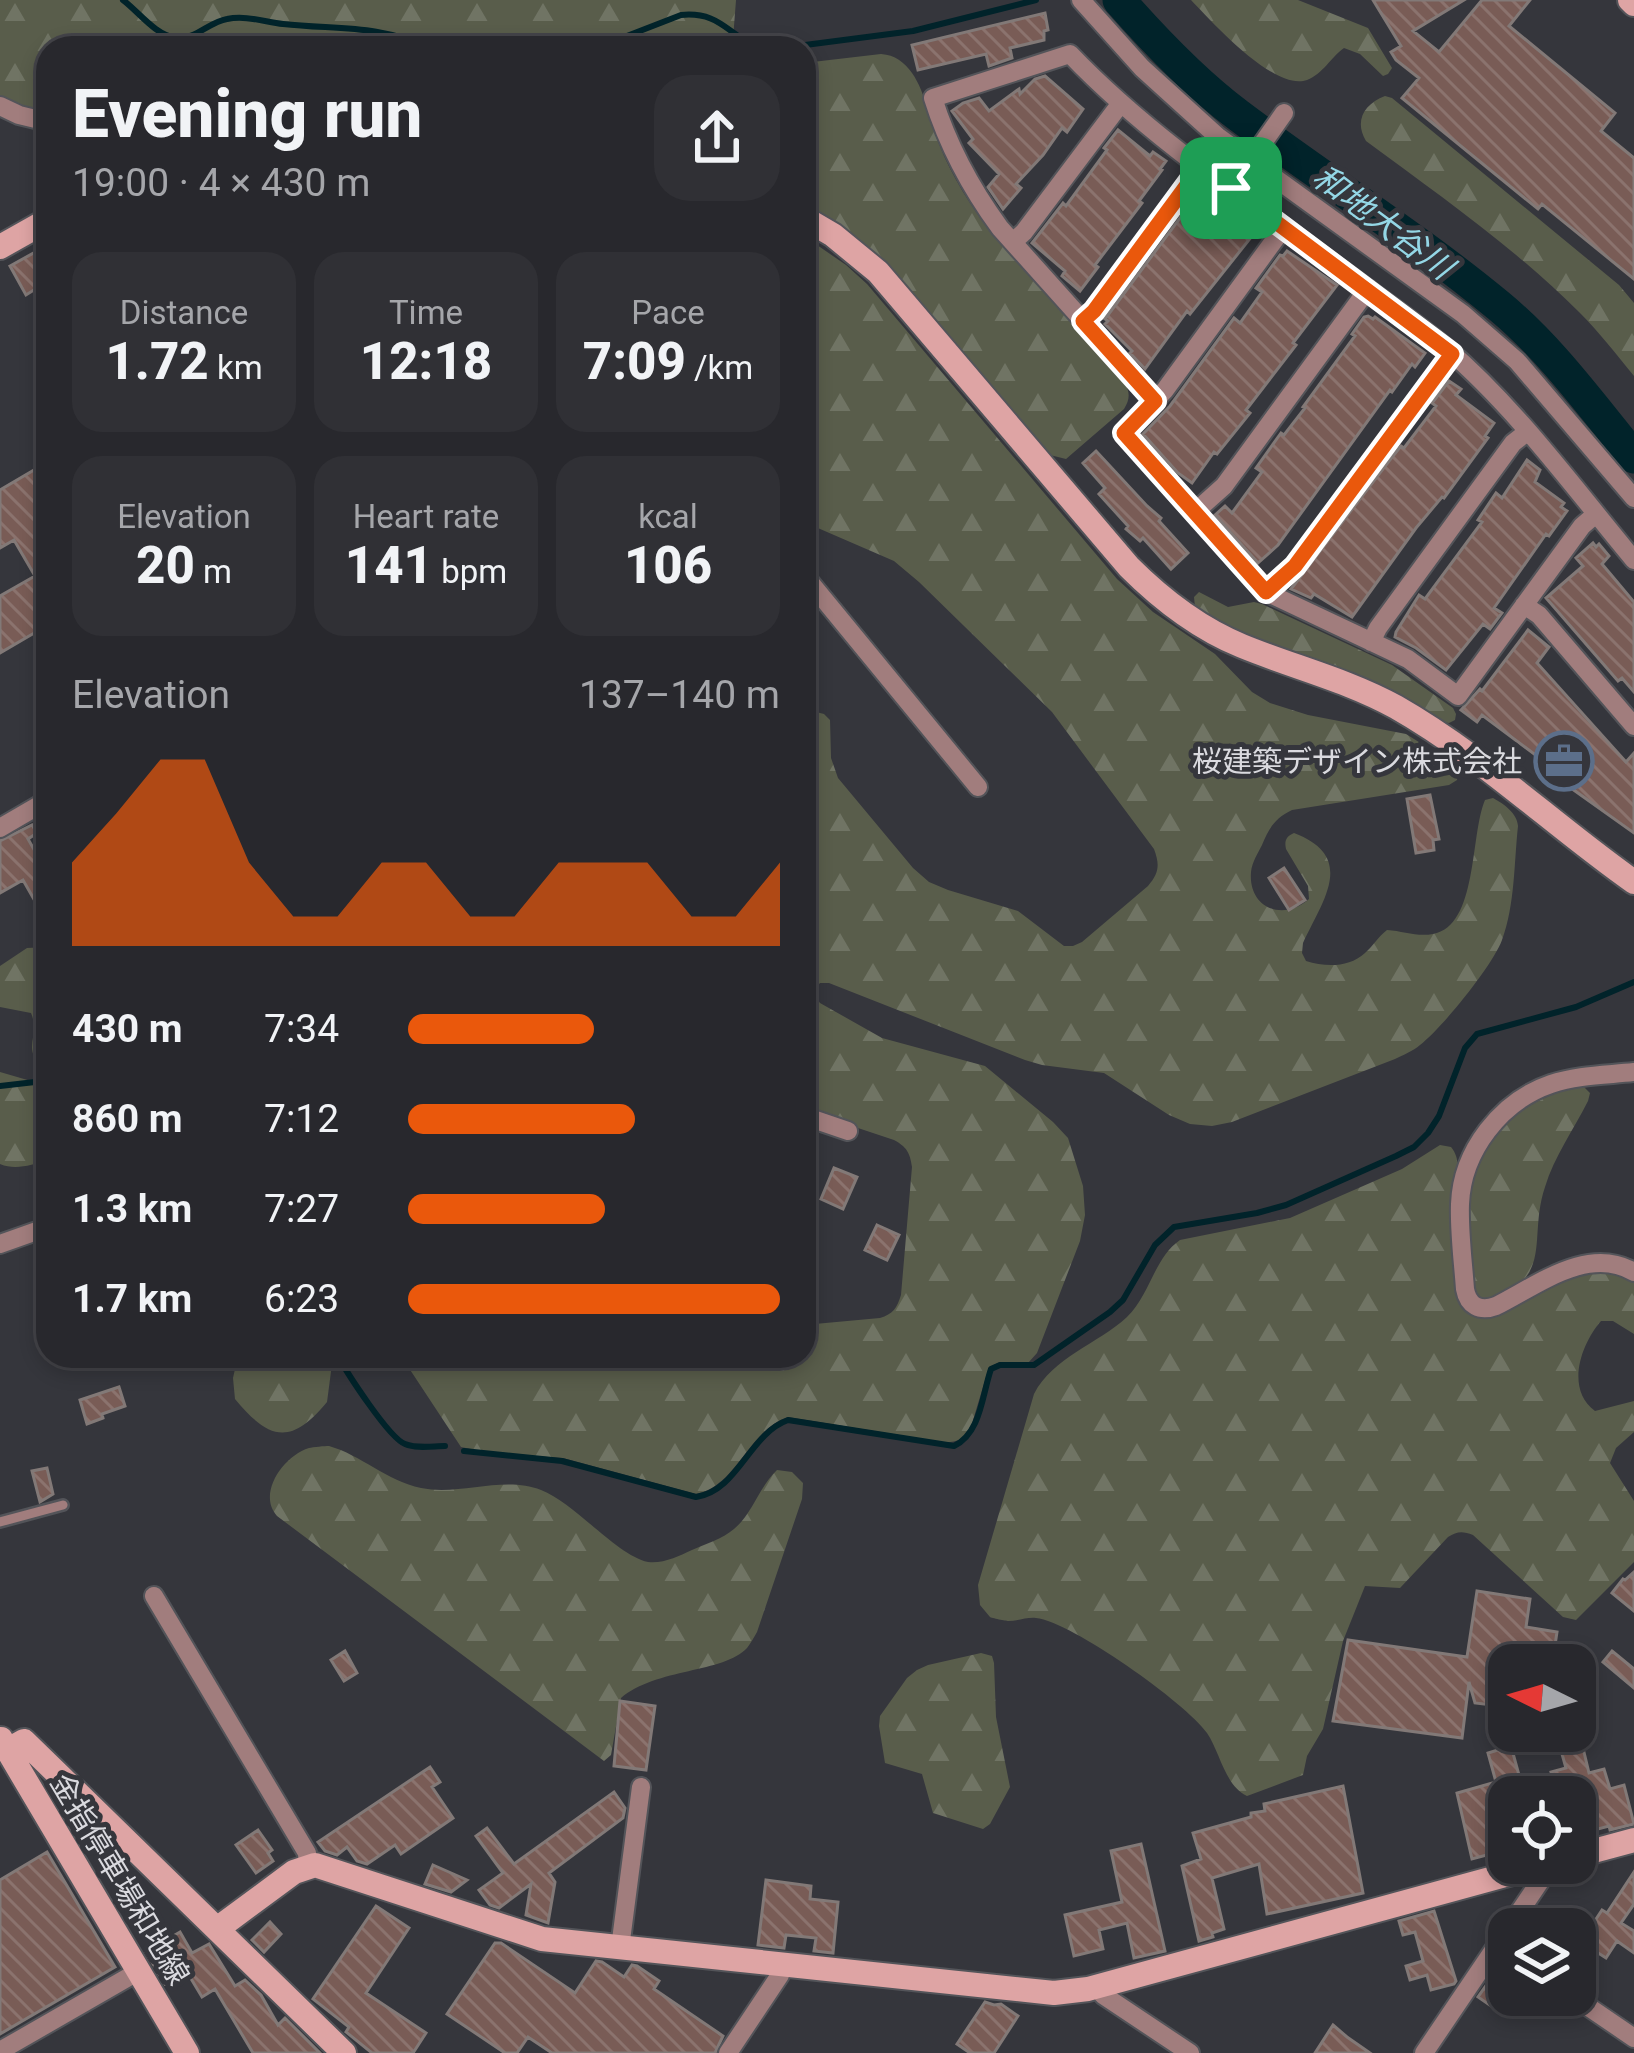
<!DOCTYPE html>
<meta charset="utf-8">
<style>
body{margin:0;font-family:Roboto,"Noto Sans JP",sans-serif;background:#303035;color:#f1f3f6;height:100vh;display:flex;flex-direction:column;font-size:45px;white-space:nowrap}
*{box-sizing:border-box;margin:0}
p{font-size:39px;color:#a5a6aa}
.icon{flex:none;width:66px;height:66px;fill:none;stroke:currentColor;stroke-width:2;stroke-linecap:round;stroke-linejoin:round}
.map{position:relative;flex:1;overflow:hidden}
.side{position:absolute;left:36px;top:36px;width:780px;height:1332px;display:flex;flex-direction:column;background:#28282d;border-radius:36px;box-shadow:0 6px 18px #0003,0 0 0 3px #444449}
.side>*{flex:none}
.needle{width:78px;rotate:275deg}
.controls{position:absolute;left:1488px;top:1644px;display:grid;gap:24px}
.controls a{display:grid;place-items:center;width:108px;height:108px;border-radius:24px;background:#28282d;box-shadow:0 6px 18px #0003,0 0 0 3px #444449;font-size:60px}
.pin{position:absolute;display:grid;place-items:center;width:102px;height:102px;color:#fff;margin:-51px;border-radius:24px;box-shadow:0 6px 18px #0006}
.round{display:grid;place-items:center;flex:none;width:126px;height:126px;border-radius:36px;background:#303035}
.head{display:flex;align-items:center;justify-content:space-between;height:204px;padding:0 36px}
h1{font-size:66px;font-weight:800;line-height:90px}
.metrics{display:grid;grid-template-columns:repeat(3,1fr);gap:18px;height:204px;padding:12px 36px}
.metrics div{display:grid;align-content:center;border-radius:30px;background:#303035;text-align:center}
.metrics b{font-size:51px;font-weight:800}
.metrics small{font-size:33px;font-weight:400}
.metrics p{font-size:33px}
.chart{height:336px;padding:24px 36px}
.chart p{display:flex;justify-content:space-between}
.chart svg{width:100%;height:216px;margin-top:12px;fill:#ea580c;opacity:.7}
ul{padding:0 36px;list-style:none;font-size:39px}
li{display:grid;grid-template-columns:192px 144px 1fr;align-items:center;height:90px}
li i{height:30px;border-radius:15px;background:#ea580c}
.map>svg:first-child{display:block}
.forest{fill:url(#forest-firs)}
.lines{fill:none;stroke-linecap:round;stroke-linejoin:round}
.stream{stroke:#01232a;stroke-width:6}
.river{stroke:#01232a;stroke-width:33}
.building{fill:url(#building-back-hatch);stroke:#827977;stroke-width:3}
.lane-casing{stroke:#535459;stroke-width:14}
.street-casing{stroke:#535459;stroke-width:22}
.secondary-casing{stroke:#535459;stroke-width:28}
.lane{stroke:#a17d7d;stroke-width:9}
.street{stroke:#a17d7d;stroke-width:18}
.secondary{stroke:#dea4a4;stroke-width:24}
.route-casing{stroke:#fff;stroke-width:24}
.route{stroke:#ea580c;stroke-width:15}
.labels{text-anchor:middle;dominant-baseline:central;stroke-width:10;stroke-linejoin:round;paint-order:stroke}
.poi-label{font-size:30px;fill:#dadadf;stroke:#35363c;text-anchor:end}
.street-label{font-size:30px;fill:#dadadf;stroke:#35363c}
.water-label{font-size:33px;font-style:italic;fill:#94d7e6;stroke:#35363c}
</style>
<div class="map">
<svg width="1634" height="2053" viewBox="0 0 1634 2053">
<defs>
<pattern id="forest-firs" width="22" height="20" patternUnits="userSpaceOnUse" patternTransform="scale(3)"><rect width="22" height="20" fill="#595d4b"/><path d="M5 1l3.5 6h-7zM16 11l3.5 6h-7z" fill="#707464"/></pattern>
<pattern id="building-back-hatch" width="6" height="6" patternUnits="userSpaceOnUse" patternTransform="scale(3)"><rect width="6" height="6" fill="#795c56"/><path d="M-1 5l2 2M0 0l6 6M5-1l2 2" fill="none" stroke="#8b736e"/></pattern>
</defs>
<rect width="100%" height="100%" fill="#35363c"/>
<path class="forest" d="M0,0H736L733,39L736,48H48V113L21,107L0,96Z
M1191,0H1298L1368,28L1392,68L1388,74L1383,76L1360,54L1344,48C1331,57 1323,74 1307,80C1275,92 1212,22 1191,0Z
M881,54C895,55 904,62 912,73C926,93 930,122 939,144C952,177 971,206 992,234L1125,383C1130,393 1130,399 1124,409L1066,459L1050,455L887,263L840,225L804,204V63Z
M1385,96L1392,98L1619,285L1634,303V376C1616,354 1599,332 1579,312C1515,248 1439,195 1366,141C1354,121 1364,104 1385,96Z
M804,236L846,265L867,284L1117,579L1153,612L1215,654L1252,692L1270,703L1308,715L1406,734L1454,764L1459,771L1457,780L1449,785L1292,810C1275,818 1269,828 1262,845C1258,853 1252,862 1251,872C1248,908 1283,922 1309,899L1308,886L1286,849C1284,840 1287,836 1294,833C1357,857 1323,900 1303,943L1302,953L1306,961C1325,967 1349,968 1365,953C1373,946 1378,937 1387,930C1403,931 1417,937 1433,934C1478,926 1470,835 1485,800L1493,798C1504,804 1517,813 1518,826C1514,862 1515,905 1502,940C1493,965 1442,1028 1420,1045C1413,1051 1403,1055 1395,1059L1232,1122L1212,1126L1190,1124L1169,1115L1104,1073L1042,1065L1025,1060L829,983H820L815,989V996L820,1003L882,1038L985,1066L1053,1122L1068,1138L1083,1186L1085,1215L1080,1241L1037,1353L1028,1363L1000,1362L989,1367L970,1430C962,1440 955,1443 942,1442L788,1417C748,1430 737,1486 696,1494L563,1458L491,1453L461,1447L401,1356H804V1325L880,1318C893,1314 897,1308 901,1295L912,1167C910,1153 907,1147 894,1140L804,1110V709L824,714L830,720L831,758L838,778L913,868L929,882L948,890L1018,911L1064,946H1073L1082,942L1148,886C1159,873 1160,865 1154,849L1052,712L919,582L894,561L804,522V415L816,393L817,375L804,338Z
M1199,592L1228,607L1254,602L1262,604L1392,665L1453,708L1456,714L1455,720L1449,723L1442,722C1413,703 1384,685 1351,672C1299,651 1243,639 1195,607L1194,597Z
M48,947V1073H47C18,1046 42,1039 31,1013L0,1007V966L27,948Z
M0,1072L48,1086V1161C31,1164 17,1171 0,1164Z
M1577,1087H1584L1590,1093L1588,1101C1574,1129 1554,1157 1545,1187C1527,1240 1557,1281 1483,1301L1476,1297L1473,1288C1471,1260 1466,1230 1469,1202C1474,1140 1520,1100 1577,1087Z
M1440,1145L1451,1147C1464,1163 1454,1180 1452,1200C1451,1217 1453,1287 1459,1301C1465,1312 1477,1319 1490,1317C1498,1316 1507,1310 1515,1306C1553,1287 1593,1256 1634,1283V1334L1613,1321H1601C1581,1344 1565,1389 1595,1411L1634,1401V1432L1616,1448L1610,1463L1634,1501V1562L1576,1620L1563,1617L1473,1535C1463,1531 1457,1531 1448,1537L1400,1588L1365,1586L1343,1641L1323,1729L1307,1756L1303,1775L1247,1796C1225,1786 1220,1752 1207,1733C1186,1703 1072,1622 1036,1618C1027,1617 1018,1621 1008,1621C1007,1621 991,1618 990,1617L980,1605L978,1585L1034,1394C1053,1357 1098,1344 1127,1317C1150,1295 1154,1258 1180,1240L1290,1218L1402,1169Z
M238,1356H336L332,1364L327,1402C291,1446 269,1440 235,1399L233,1378Z
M329,1446C361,1455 387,1481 421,1488C460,1496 504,1475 541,1490C575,1503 616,1555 648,1562C663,1564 679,1556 692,1550C706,1544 722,1539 734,1529C753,1513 759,1487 777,1470L792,1472L803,1483L802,1499L757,1632C754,1637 751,1643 747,1648C724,1673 656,1668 621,1698L611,1755L604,1761L277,1516C257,1494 283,1456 309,1448C313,1447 325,1446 329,1446Z
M981,1653L992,1656L994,1663L996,1717L1010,1787L990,1824L983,1829L933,1813L922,1774L885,1763L879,1726L880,1716L907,1678L917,1670L928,1665Z"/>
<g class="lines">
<path class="stream" d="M123,0C139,12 155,35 176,38C195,40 209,22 227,19C246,15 265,22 283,24C337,30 377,24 429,48
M596,48L681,15C723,11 728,38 763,48
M782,48L913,31L1036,0
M0,1086L35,1082
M338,1356C347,1373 389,1438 405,1444C417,1449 433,1446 445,1446
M464,1451L562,1461L696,1497C738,1491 749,1434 788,1420L954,1446C981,1433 982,1395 991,1369L1000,1365H1034L1110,1312L1123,1300L1155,1245L1174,1227L1257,1213L1286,1205L1396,1156L1414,1147L1428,1133L1439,1116L1465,1048L1477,1034L1576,1007L1634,982"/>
<path class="river" d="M1119,0C1155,41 1194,82 1238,115C1324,180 1416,237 1499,306C1551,349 1591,405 1634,457"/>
</g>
<path class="building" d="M1373,0H1464L1413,31L1439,52L1482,0H1530L1509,26L1615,113L1601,131L1634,158V279L1542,204L1538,209L1402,98L1419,78L1396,60L1391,52L1401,46Z
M1045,13L1048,30L1044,31V40L1010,48L1012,58L989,66L986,54L918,70L912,45Z
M1045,76L1083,109L1067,132L1062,128L1043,155L1016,184L1021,188L1003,209L988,187L999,174L969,143L973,139L952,111L963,103L979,98L989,111L1019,89L1020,94L1035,79Z
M1118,130L1150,156L1153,152L1166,161L1160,169L1162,170L1139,201L1142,203L1095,265L1098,267L1080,291L1062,276L1065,271L1032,243L1063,203L1066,206L1107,150L1104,148Z
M1203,187L1216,197L1214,200L1256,231L1190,314L1187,311L1145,369L1130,353L1132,351L1105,324L1108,321L1105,319Z
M48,245V307L37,288L26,295L10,266Z
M1287,251L1337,285L1293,343L1296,345L1246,410L1250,413L1217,454L1214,452L1192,483L1178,473L1143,434L1170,406L1234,318L1240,323L1262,292L1256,288L1280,255L1283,256Z
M1368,316L1373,319L1375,317L1425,353L1415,367L1412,364L1392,392L1390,390L1278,545L1258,563L1215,515L1225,506L1232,513L1262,472L1256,468L1281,433L1284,435L1305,408L1303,407L1355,336L1352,334L1364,317Z
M1449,381L1461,389L1456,395L1494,423L1485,436L1488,438L1444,498L1442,497L1416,528L1352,617L1314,594L1311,598L1291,589L1389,461L1401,446L1404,448L1436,406L1432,403Z
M1096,451L1147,506L1161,518L1159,521L1188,553L1171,569L1143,538L1140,541L1126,529L1128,526L1099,494L1105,488L1083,463Z
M1527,460L1540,470L1535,482L1564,503L1561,507L1567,511L1549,536L1546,534L1494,608L1502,613L1490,629L1483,624L1446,670L1416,648L1395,637L1396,632L1419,595L1425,599L1482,522L1478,520L1496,493L1502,498Z
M48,469V625L0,653V596L35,576L14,540L0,548V490L34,470L38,476Z
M1593,543L1596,547L1599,544L1609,556L1602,564L1634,602V692L1622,678L1618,681L1546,598L1583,566L1576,558Z
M1528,630L1549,647L1537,663L1626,762L1634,753V833L1571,788L1573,785L1547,767L1549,765L1482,715L1477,722L1461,710L1480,689L1482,691Z
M1430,795L1439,839L1433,840L1434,850L1416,853L1407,799Z
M32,825L37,833L28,839L48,874V902L39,908L23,880L0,893V841Z
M1284,868L1305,900L1289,910L1269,878Z
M834,1168L857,1177L843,1209L821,1199Z
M877,1225L899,1235L887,1260L865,1250Z
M119,1387L125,1406L102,1414L103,1418L87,1424L80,1400Z
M47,1468L53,1494L40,1502L32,1471Z
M1634,1572V1611L1612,1593L1623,1579L1625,1580Z
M1477,1591L1530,1599L1526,1627L1557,1632L1552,1665H1509V1707L1475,1703L1469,1682L1462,1738L1333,1721L1348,1640L1467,1657Z
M345,1651L357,1673L344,1681L331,1660Z
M1612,1651L1634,1669V1688L1603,1662Z
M620,1701L655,1706L646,1770L614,1766Z
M1511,1746L1525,1797H1509V1849L1472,1859L1457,1793L1496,1782L1488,1753Z
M1583,1748L1589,1773L1604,1769L1610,1789L1624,1785L1634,1824L1610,1830L1609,1826L1575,1835V1797H1562L1560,1792L1557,1793L1551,1772L1566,1768L1562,1754Z
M430,1767L440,1782L432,1787L453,1818L401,1854L395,1845L367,1864L357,1861L347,1847L337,1855L325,1851L318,1842Z
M1343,1786L1363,1893L1267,1914L1259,1864L1212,1878L1224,1929L1212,1933L1213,1937L1199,1941L1182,1866L1201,1859L1193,1833L1251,1817V1813L1265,1811L1264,1804Z
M614,1792L625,1808L623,1818L549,1873L555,1882L548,1923L526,1915L531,1884L499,1908L490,1905L479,1890L503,1873L476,1836L487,1828L514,1864Z
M258,1830L272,1850L268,1853L273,1861L256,1873L236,1845Z
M1141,1844L1165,1951L1134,1958L1127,1923L1099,1930L1103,1949L1074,1956L1065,1915L1122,1902L1111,1851Z
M47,1852L115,1967L0,2034V1880Z
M433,1865L467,1880L451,1892L425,1884Z
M1634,1872V1904L1621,1923L1634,1931V1953L1617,1941L1606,1958L1581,1942L1602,1910L1607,1913Z
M766,1880L811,1886L810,1899L838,1902L833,1953L814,1951L816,1938L786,1935L784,1948L758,1945Z
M376,1906L409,1928L366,1993L426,2033L413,2053H372L346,2032L349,2027L313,1999Z
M1434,1911L1456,1981L1454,1984L1431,1990L1427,1975L1410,1980L1406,1966L1423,1961L1415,1932L1403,1935L1399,1921Z
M270,1922L281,1934L264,1952L252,1940Z
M180,1932L192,1953L209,1944L235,1986L245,1980L261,1995L278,2025L285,2018L320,2053H253L215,1989L202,1997L187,1972L165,1984L146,1952Z
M495,1943H501L575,1993L596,1961L602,1962L624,1977L632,1965L637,1966L659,1981L654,1989L723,2036L715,2053H552L528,2037L517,2053H505L447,2014Z
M1492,1977L1509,1987V2001L1501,2013L1478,1997Z
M985,2002L994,2005L1001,2004L1018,2016L994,2053H970L957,2044Z
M1333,2025L1347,2037L1370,2053H1315Z"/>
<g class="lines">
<g class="lane-casing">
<path id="lane" d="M0,1522L63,1505"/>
</g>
<g class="street-casing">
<path id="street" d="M1081,0L1142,68L1217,136L1463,314L1517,361L1634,498
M0,106L19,115L48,122
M1231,188L1284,113
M1284,227L1165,390L1124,433L1266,592L1408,659L1458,696L1582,526L1596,514
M1013,242L1024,232L1121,103
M1083,321L1094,311L1201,166
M1155,401L1000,228C970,187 948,146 933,98L1070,54C1156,144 1265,213 1365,287C1392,307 1420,326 1446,348C1517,409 1574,488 1634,560
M1195,512L1224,486L1368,289
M804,575L978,787
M1266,592L1295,565L1452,354
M1524,605L1539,615L1634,726
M1371,642L1378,628L1513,443L1527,432
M0,828L48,800
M1634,1072C1607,1075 1577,1075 1551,1084C1501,1101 1462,1151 1460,1204C1459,1232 1463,1261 1465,1289C1468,1306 1480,1312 1496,1306C1538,1285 1588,1245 1634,1272
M804,1116L848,1131
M0,1244L48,1227
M154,1596L307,1853L308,1867
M620,1948L641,1787
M1101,1986L1103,1995L1190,2053
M1571,1995L1634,2038
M0,2051L139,1971
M728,2053L780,1975L781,1965
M1424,2053L1545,1874L1543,1865"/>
</g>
<g class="secondary-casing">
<path id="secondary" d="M1630,0L1634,4
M804,218L833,235L878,272L1129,567C1162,600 1198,628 1242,646C1293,667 1347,680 1396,707C1482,756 1553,825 1634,882
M0,247L48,220
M1,1739L187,2053
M8,1750L24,1741L344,2053
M1575,1856L1634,1840
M217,1929L294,1872L315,1865L542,1939L1054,1993L1088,1989L1549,1863"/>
</g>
<use href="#lane" class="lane"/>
<use href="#street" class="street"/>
<use href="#secondary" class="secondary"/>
</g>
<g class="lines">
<g class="route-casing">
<path id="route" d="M1201,166L1452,354L1295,566L1266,592L1124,433L1155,401L1083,321L1094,311Z"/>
</g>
<use href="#route" class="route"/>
</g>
<defs>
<g id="office-ring" transform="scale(3)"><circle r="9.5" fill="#35363c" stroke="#5c6f8a" stroke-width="1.5"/><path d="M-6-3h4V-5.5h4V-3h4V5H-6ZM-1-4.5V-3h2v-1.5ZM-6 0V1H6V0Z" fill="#5c6f8a"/></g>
</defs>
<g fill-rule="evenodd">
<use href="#office-ring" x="1564" y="761"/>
</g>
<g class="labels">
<g class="poi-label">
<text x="1522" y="761">桜建築デザイン株式会社</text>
</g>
<g class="street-label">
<text transform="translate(120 1879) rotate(59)">金指停車場和地線</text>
</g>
<g class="water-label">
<text transform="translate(1383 222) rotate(37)">和地大谷川</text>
</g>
</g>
</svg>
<div class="controls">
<a><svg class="needle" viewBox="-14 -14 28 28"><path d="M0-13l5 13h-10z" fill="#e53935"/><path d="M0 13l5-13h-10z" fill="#a5a6aa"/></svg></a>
<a><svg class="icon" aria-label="locate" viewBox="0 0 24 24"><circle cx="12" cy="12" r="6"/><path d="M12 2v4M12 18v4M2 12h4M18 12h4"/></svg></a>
<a><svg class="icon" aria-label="layers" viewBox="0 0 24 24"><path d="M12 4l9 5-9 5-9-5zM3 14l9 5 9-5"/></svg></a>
</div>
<div class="pin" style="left:1231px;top:188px;background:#1e9e55"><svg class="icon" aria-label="arrive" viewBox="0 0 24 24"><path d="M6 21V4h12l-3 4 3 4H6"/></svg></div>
<section class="side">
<div class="head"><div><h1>Evening run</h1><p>19:00 · 4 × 430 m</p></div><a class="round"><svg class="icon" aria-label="share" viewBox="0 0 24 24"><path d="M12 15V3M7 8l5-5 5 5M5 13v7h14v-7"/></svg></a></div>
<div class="metrics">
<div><p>Distance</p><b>1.72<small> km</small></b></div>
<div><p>Time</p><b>12:18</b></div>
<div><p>Pace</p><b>7:09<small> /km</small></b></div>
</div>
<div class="metrics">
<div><p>Elevation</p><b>20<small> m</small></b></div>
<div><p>Heart rate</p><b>141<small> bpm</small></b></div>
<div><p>kcal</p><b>106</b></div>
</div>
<div class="chart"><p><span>Elevation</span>137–140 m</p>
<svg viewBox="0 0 160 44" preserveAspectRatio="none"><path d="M0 44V27L10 17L20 6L30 6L40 27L50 38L60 38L70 27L80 27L90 38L100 38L110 27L120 27L130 27L140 38L150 38L160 27V44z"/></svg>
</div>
<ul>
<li><b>430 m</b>7:34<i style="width:50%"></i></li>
<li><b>860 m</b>7:12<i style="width:61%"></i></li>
<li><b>1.3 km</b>7:27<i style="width:53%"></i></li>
<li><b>1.7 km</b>6:23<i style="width:100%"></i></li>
</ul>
</section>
</div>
